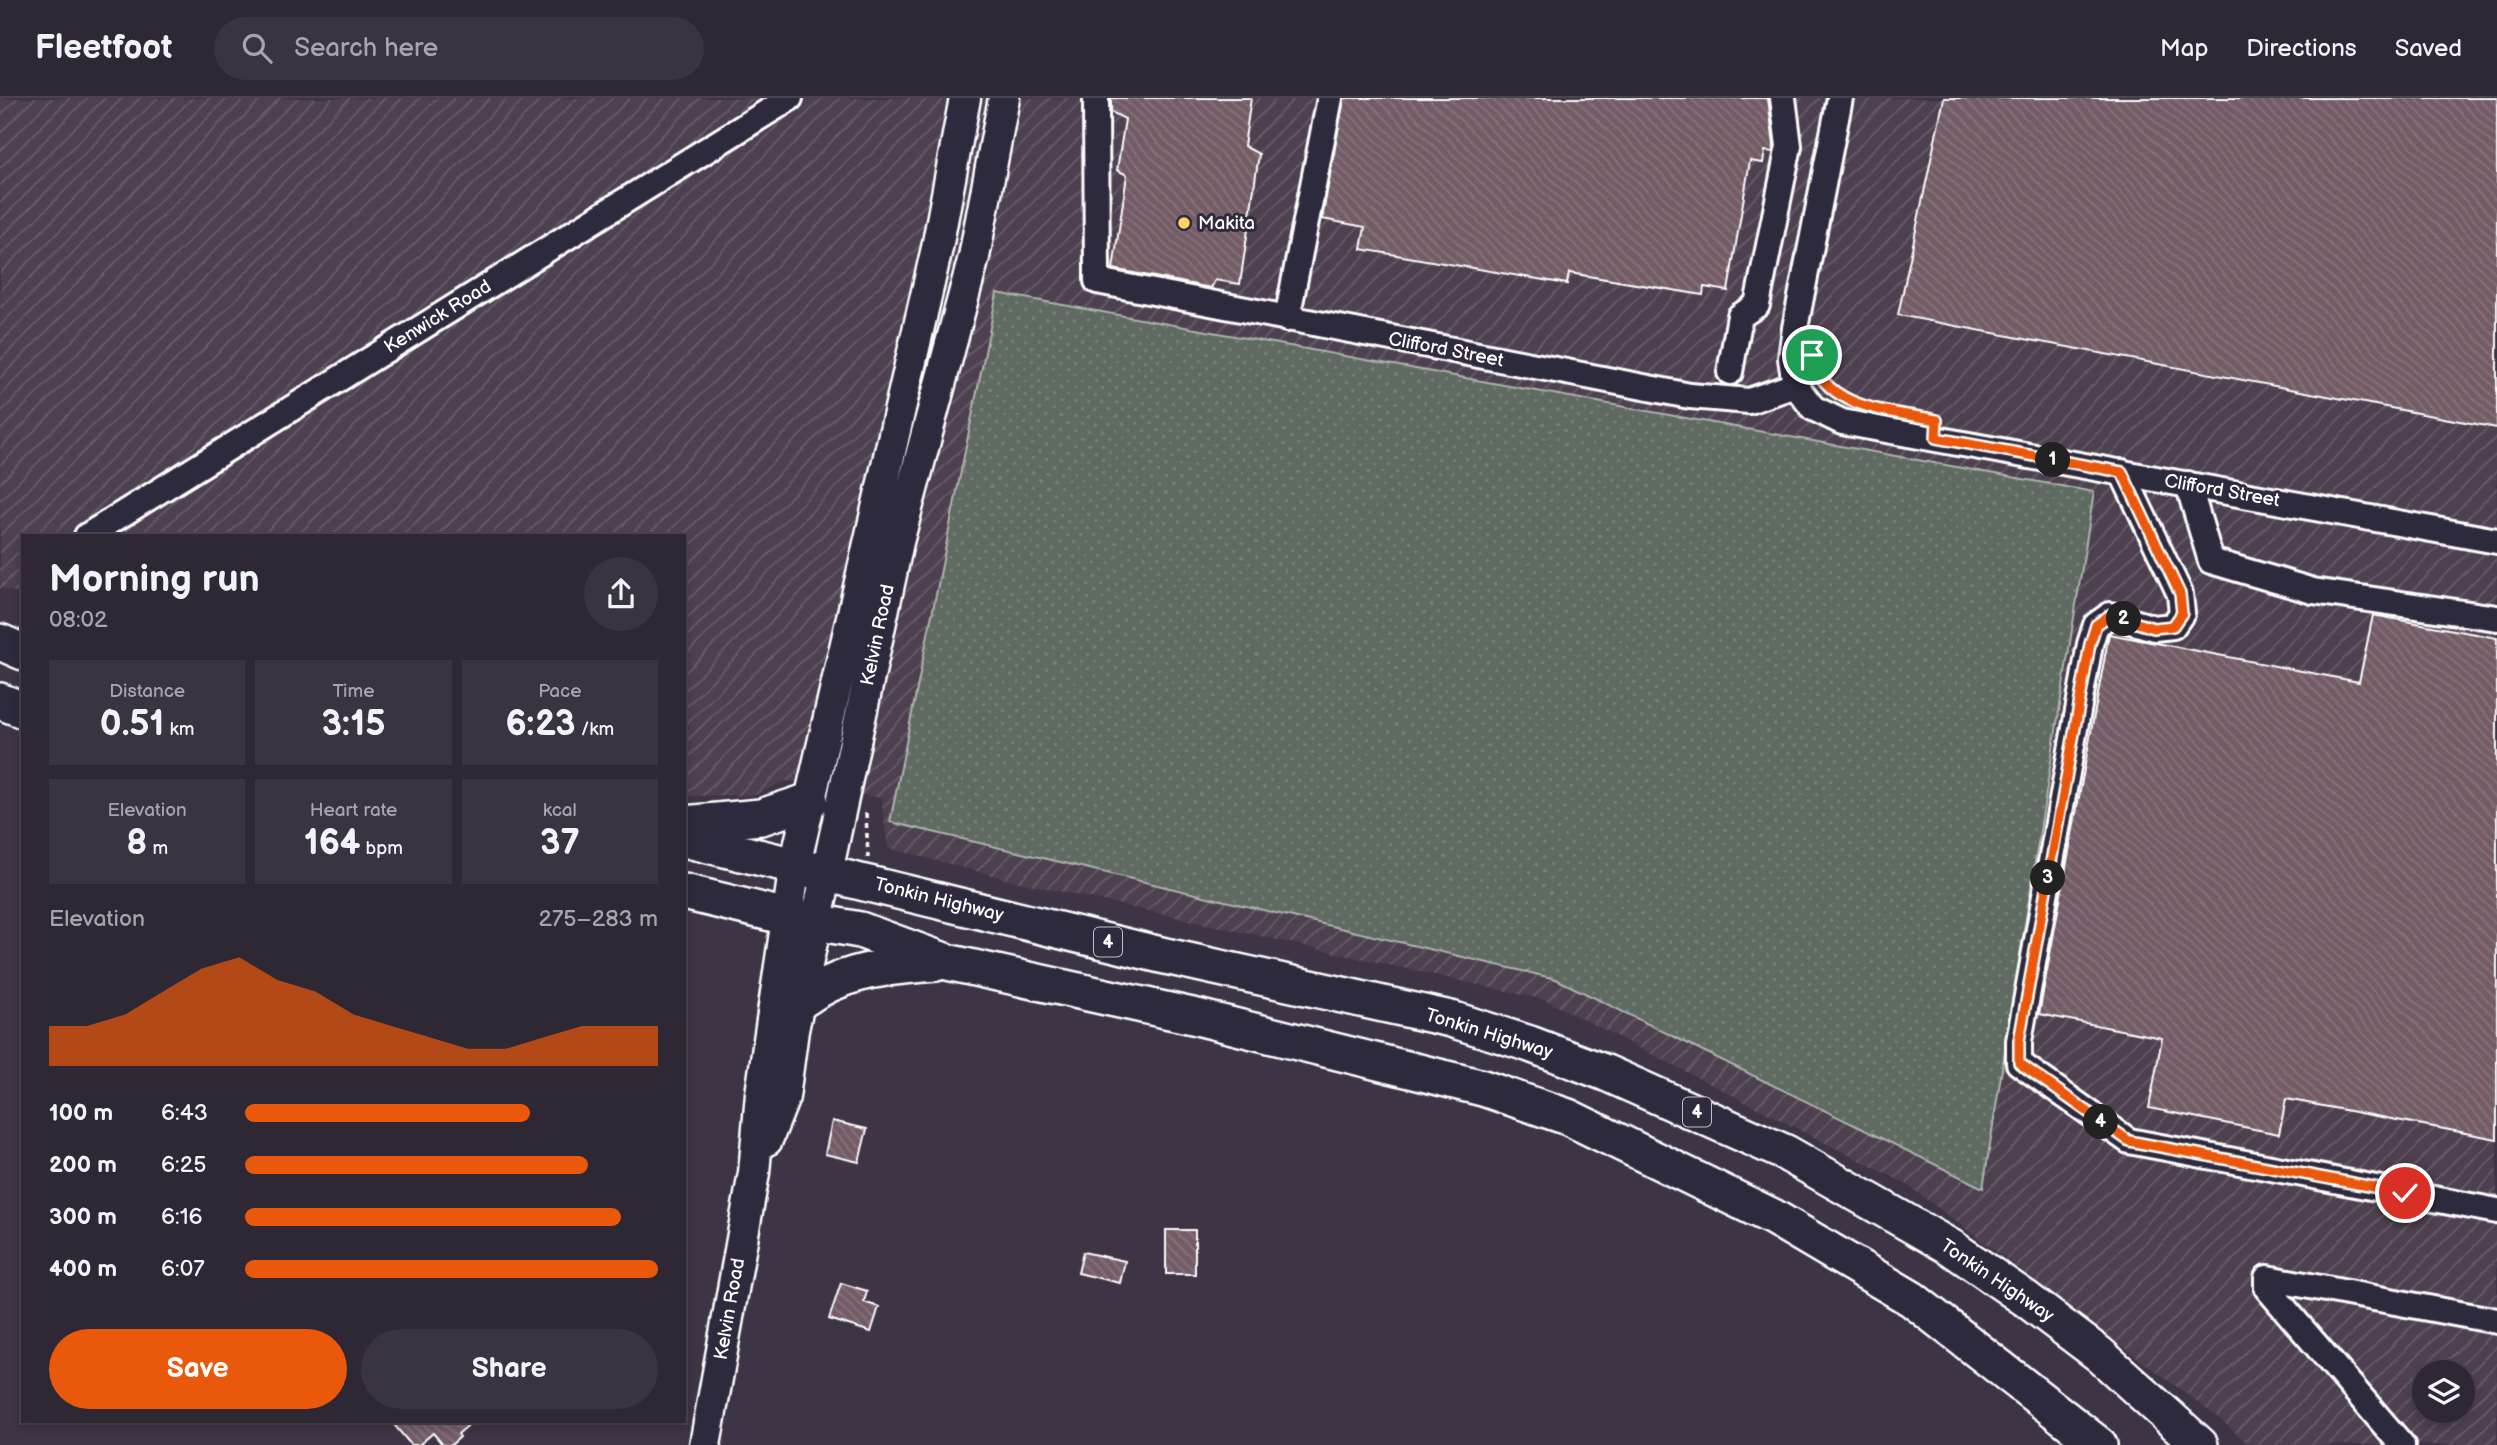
<!DOCTYPE html>
<meta charset="utf-8">
<style>
body{margin:0;font-family:"Balsamiq Sans",sans-serif;background:#3a3340;color:#f1f3f6;height:100vh;display:flex;flex-direction:column;font-size:26px;white-space:nowrap}
*{box-sizing:border-box;margin:0}
p{font-size:23px;color:#a7a5ac}
.icon{flex:none;width:38px;height:38px;fill:none;stroke:currentColor;stroke-width:2;stroke-linecap:round;stroke-linejoin:round}
.map{position:relative;flex:1;overflow:hidden}
.side{position:absolute;left:21px;top:436px;width:665px;height:889px;display:flex;flex-direction:column;background:#2e2734;border-radius:0px;box-shadow:0 4px 10px #0003,0 0 0 2px #49444f}
.side>*{flex:none}
.tools{position:absolute;left:2412px;top:1262px;display:grid;gap:14px}
.tools a{display:grid;place-items:center;width:63px;height:63px;border-radius:50%;background:#2e2734;box-shadow:0 4px 10px #0003,0 0 0 2px #49444f;font-size:35px}
.pin{position:absolute;display:grid;place-items:center;width:60px;height:60px;color:#fff;margin:-30px;border:4px solid #fff;border-radius:50%;box-shadow:0 2px 7px #0007}
.km{position:absolute;width:35px;height:35px;margin:-18px;border-radius:50%;background:#222;color:#fff;font-size:19px;line-height:35px;text-align:center}
.round{display:grid;place-items:center;flex:none;width:74px;height:74px;border-radius:37px;background:#3a3340}
.overview{display:flex;align-items:center;justify-content:space-between;height:119px;padding:0 28px}
h1{font-size:38px;font-weight:800;line-height:52px}
.stats{display:grid;grid-template-columns:repeat(3,1fr);gap:10px;height:119px;padding:7px 28px}
.stats div{display:grid;align-content:center;border-radius:0px;background:#3a3340;text-align:center}
.stats b{font-size:35px;font-weight:800}
.stats small{font-size:19px;font-weight:400}
.stats p{font-size:19px}
.chart{height:196px;padding:14px 28px}
.chart p{display:flex;justify-content:space-between}
.chart svg{width:100%;height:126px;margin-top:7px;fill:#ea580c;opacity:.7}
.primary-button{display:flex;gap:14px;margin-top:auto;padding:14px 28px}
.primary-button a{flex:1;height:80px;border-radius:42px;background:#ea580c;color:#fff;font-size:28px;font-weight:800;line-height:80px;text-align:center}
.primary-button a+a{background:#3a3340;color:#f1f3f6}
ul{padding:0 28px;list-style:none;font-size:23px}
li{display:grid;grid-template-columns:112px 84px 1fr;align-items:center;height:52px}
li i{height:18px;border-radius:9px;background:#ea580c}
header{display:flex;align-items:center;gap:42px;box-sizing:border-box;height:98px;padding:0 35px;background:#2e2734;border-bottom:2px solid #49444f}
header strong{font-size:33px}
nav{display:flex;gap:38px;margin-inline-start:auto;font-size:24px}
.search{width:490px;height:63px;background:#3a3340;display:flex;align-items:center;gap:18px;box-sizing:border-box;padding:0 24px;border-radius:38px;color:#a7a5ac;font-size:26px}
.map>svg:first-child{display:block}
.industrial{fill:url(#industrial-furrows);fill-rule:evenodd}
.green{fill:url(#green-dots);stroke:#afb5b0;stroke-width:2}
.building{fill:url(#building-back-hatch);stroke:#fff;stroke-width:2}
.lines{fill:none;stroke-linecap:round;stroke-linejoin:round}
.minor-casing{stroke:#fff;stroke-width:30}
.major-casing{stroke:#fff;stroke-width:35}
.highway-casing{stroke:#fff;stroke-width:40}
.path{stroke:#fff;stroke-width:3.5;stroke-dasharray:5 5;stroke-linecap:butt}
.minor{stroke:#2f2a3d;stroke-width:24}
.major{stroke:#2f2a3d;stroke-width:30}
.highway{stroke:#2f2a3d;stroke-width:35}
.route-casing{stroke:#fff;stroke-width:14}
.route{stroke:#ea580c;stroke-width:9}
.poi-dot{fill:#ffd166;stroke:#2f2a3d;stroke-width:2.5}
.labels{text-anchor:middle;dominant-baseline:central;stroke-width:6;stroke-linejoin:round;paint-order:stroke}
.shield{fill:#2f2a3d;stroke:#c1bfc5;stroke-width:2}
.shield-label{font-size:18px;font-weight:bold;fill:#fff}
.poi-label{font-size:19px;fill:#fff;stroke:#2f2a3d;text-anchor:start}
.street-label{font-size:19px;fill:#fff;stroke:#2f2a3d}
</style>
<header>
<strong>Fleetfoot</strong>
<div class="search"><svg class="icon" aria-label="search" viewBox="0 0 24 24"><circle cx="10" cy="10" r="6"/><path d="M15 15l6 6"/></svg>Search here</div>
<nav><a>Map</a><a>Directions</a><a>Saved</a></nav>
</header>
<div class="map">
<svg width="2497" height="1347" viewBox="0 0 2497 1347">
<defs>
<pattern id="industrial-furrows" width="10" height="10" patternUnits="userSpaceOnUse" patternTransform="scale(1.75)"><rect width="10" height="10" fill="#4d404f"/><path d="M-1 1l2-2M0 10L10 0M9 11l2-2" fill="none" stroke="#685d69"/></pattern>
<pattern id="green-dots" width="8" height="8" patternUnits="userSpaceOnUse" patternTransform="scale(1.75)"><rect width="8" height="8" fill="#5f6b61"/><path d="M2 2h.1M6 6h.1" fill="none" stroke="#778179" stroke-width="1.8" stroke-linecap="round"/></pattern>
<pattern id="building-back-hatch" width="6" height="6" patternUnits="userSpaceOnUse" patternTransform="scale(1.75)"><rect width="6" height="6" fill="#735c65"/><path d="M-1 5l2 2M0 0l6 6M5-1l2 2" fill="none" stroke="#88747c"/></pattern>
</defs>
<rect width="100%" height="100%" fill="#3d3445"/>
<filter id="ink" filterUnits="userSpaceOnUse"><feTurbulence type="fractalNoise" baseFrequency=".0143" numOctaves="2"/><feDisplacementMap in="SourceGraphic" scale="14" xChannelSelector="R" yChannelSelector="G"/><feConvolveMatrix kernelMatrix="1 2 1 2 8 2 1 2 1" color-interpolation-filters="sRGB"/></filter>
<g filter="url(#ink)">
<path class="industrial" d="M0,0H2497V1347H2249L2221,1322L1906,1086L1545,902L1014,783L888,750L881,700L786,683L755,697L684,698V438H23V497L0,490ZM2424,1274H2462V1312H2424Z"/>
<path class="green" d="M997,195L2094,394L1983,1090L1556,881L890,724Z"/>
<path class="building" d="M1111,0H1251L1244,48L1259,56L1240,186L1215,182L1211,190L1113,171L1127,77L1117,72L1125,21L1111,14Z
M1344,0H1768L1774,47L1773,54L1765,53L1763,65L1750,63L1728,193L1704,189L1703,197L1569,175L1567,186L1361,151L1365,129L1322,121Z
M1944,0H2497V330L1898,217Z
M2373,517L2497,540V1041L2286,1001L2279,1036L2149,1010L2162,940L2039,916L2109,536L2359,584Z
M832,1023L867,1031L859,1064L825,1056Z
M1166,1132H1195V1176H1166Z
M1083,1154L1125,1163L1120,1185L1078,1175Z
M841,1185L867,1193L864,1204L879,1209L871,1234L829,1221Z
M391,1323H473L458,1336L460,1339L451,1347H443L433,1335L419,1347H411Z"/>
<g class="lines">
<g class="minor-casing">
<path id="minor" d="M1096,0L1097,183L1690,298L1749,303L1795,287L1813,310L1842,324L2497,443
M1287,221L1330,0
M1730,274L1740,218L1757,207L1789,48L1783,0
M1795,287L1791,260L1795,230L1840,0
M2122,374L2180,496L2182,515L2173,528L2154,530L2110,517L2096,527L2090,546L2019,943V965L2129,1043L2497,1113
M2188,386L2211,463L2313,493L2497,520
M87,438L790,0
M2402,1347L2267,1190V1180L2497,1223"/>
</g>
<g class="major-casing">
<path id="major" d="M767,1042L784,999L793,932L898,444L974,159L1004,0
M705,1347L754,1075L761,996L795,767L937,150L965,0"/>
</g>
<g class="highway-casing">
<path id="highway" d="M0,544L23,554
M0,603L23,612
M684,726L761,719L810,703
M684,741L1161,857L1451,921L1530,946L1606,975L1786,1055L1952,1150L2026,1201L2099,1256L2200,1347
M684,794L787,819L860,832L947,864L1197,919L1483,990L1568,1019L1773,1119L1912,1201L2099,1347
M799,904C843,872 883,869 936,865"/>
</g>
<path class="path" d="M1816,273L1830,291L1840,297
M866,715L868,760"/>
<use href="#minor" class="minor"/>
<use href="#major" class="major"/>
<use href="#highway" class="highway"/>
</g>
</g>
<g class="lines" filter="url(#ink)">
<g class="route-casing">
<path id="route" d="M1812,257C1822,312 1893,313 1937,322L1936,340L2122,374L2180,496L2182,515L2173,528L2154,530L2110,517L2096,527L2090,546L2019,943V965L2129,1043L2405,1095"/>
</g>
<use href="#route" class="route"/>
</g>
<circle class="poi-dot" cx="1184" cy="125" r="7"/>
<g class="labels">
<g class="shield">
<rect x="1094" y="829.5" width="28" height="29" rx="5"/>
<rect x="1683" y="999.5" width="28" height="29" rx="5"/>
</g>
<g class="shield-label">
<text x="1108" y="844">4</text>
<text x="1697" y="1014">4</text>
</g>
<g class="poi-label">
<text x="1198" y="125">Makita</text>
</g>
<g class="street-label">
<text transform="translate(438 219) rotate(-32)">Kenwick Road</text>
<text transform="translate(1446 252) rotate(11)">Clifford Street</text>
<text transform="translate(2222 393) rotate(10)">Clifford Street</text>
<text transform="translate(878 537) rotate(-78)">Kelvin Road</text>
<text transform="translate(939 802) rotate(14)">Tonkin Highway</text>
<text transform="translate(1489 936) rotate(17)">Tonkin Highway</text>
<text transform="translate(1997 1183) rotate(34)">Tonkin Highway</text>
<text transform="translate(730 1211) rotate(-80)">Kelvin Road</text>
</g>
</g>
</svg>
<div class="tools">
<a><svg class="icon" aria-label="layers" viewBox="0 0 24 24"><path d="M12 4l9 5-9 5-9-5zM3 14l9 5 9-5"/></svg></a>
</div>
<div class="pin" style="left:1812px;top:257px;background:#1e9e55"><svg class="icon" aria-label="arrive" viewBox="0 0 24 24"><path d="M6 21V4h12l-3 4 3 4H6"/></svg></div>
<div class="pin" style="left:2405px;top:1095px;background:#d93025"><svg class="icon" aria-label="check" viewBox="0 0 24 24"><path d="M5 12l5 5 9-10"/></svg></div>
<b class="km" style="left:2053px;top:362px">1</b>
<b class="km" style="left:2124px;top:521px">2</b>
<b class="km" style="left:2048px;top:780px">3</b>
<b class="km" style="left:2101px;top:1024px">4</b>
<section class="side">
<div class="overview"><div><h1>Morning run</h1><p>08:02</p></div><a class="round"><svg class="icon" aria-label="share" viewBox="0 0 24 24"><path d="M12 15V3M7 8l5-5 5 5M5 13v7h14v-7"/></svg></a></div>
<div class="stats">
<div><p>Distance</p><b>0.51<small> km</small></b></div>
<div><p>Time</p><b>3:15</b></div>
<div><p>Pace</p><b>6:23<small> /km</small></b></div>
</div>
<div class="stats">
<div><p>Elevation</p><b>8<small> m</small></b></div>
<div><p>Heart rate</p><b>164<small> bpm</small></b></div>
<div><p>kcal</p><b>37</b></div>
</div>
<div class="chart"><p><span>Elevation</span>275–283 m</p>
<svg viewBox="0 0 160 44" preserveAspectRatio="none"><path d="M0 44V30L10 30L20 26L30 18L40 10L50 6L60 14L70 18L80 26L90 30L100 34L110 38L120 38L130 34L140 30L150 30L160 30V44z"/></svg>
</div>
<ul>
<li><b>100 m</b>6:43<i style="width:69%"></i></li>
<li><b>200 m</b>6:25<i style="width:83%"></i></li>
<li><b>300 m</b>6:16<i style="width:91%"></i></li>
<li><b>400 m</b>6:07<i style="width:100%"></i></li>
</ul>
<div class="primary-button"><a>Save</a><a>Share</a></div>
</section>
</div>
